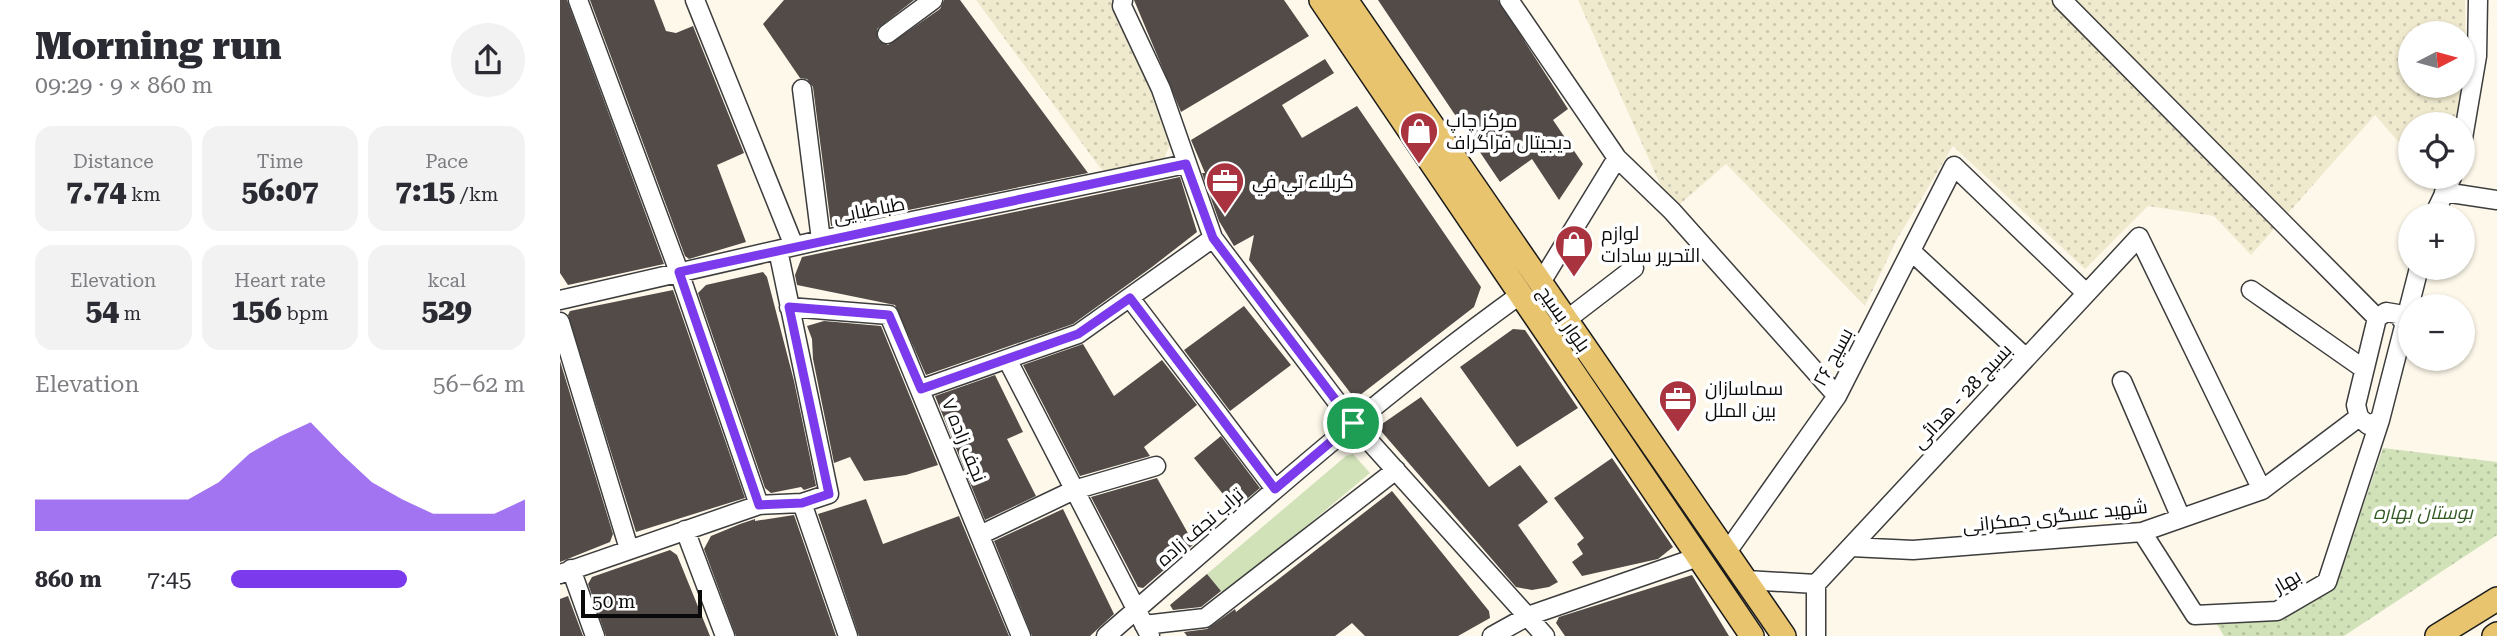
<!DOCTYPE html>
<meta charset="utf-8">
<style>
body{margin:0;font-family:"Roboto Serif",Cairo,serif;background:#f2f2f3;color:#2b2b33;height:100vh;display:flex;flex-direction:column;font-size:26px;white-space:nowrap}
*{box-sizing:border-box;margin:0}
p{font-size:23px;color:#7c7c81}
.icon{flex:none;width:38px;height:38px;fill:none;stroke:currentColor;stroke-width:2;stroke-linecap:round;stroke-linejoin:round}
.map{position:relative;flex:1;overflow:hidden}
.details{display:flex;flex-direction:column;background:#fff;width:560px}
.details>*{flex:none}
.needle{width:46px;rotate:84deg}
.buttons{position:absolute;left:1838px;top:21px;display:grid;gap:14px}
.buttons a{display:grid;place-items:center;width:77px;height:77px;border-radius:50%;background:#fff;box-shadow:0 2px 5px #0004;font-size:35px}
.scale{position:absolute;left:21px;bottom:18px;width:121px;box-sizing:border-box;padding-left:7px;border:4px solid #0a0a0a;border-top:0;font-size:19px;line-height:24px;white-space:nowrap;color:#0a0a0a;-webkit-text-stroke:5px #fff;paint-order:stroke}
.pin{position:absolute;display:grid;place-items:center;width:60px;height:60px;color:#fff;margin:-30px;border:4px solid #fff;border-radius:50%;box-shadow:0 2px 7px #0007}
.round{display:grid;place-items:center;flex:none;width:74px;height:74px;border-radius:37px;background:#f2f2f3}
.head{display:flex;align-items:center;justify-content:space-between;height:119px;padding:0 35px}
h1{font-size:38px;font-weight:800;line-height:52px}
.figures{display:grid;grid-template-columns:repeat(3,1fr);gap:10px;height:119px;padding:7px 35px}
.figures div{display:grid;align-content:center;border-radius:18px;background:#f2f2f3;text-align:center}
.figures b{font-size:30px;font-weight:800}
.figures small{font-size:19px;font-weight:400}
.figures p{font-size:19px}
.chart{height:196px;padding:14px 35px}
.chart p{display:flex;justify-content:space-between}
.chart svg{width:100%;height:126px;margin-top:7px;fill:#7c3aed;opacity:.7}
ul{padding:0 35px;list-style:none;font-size:23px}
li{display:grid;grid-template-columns:112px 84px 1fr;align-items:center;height:52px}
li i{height:18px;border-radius:9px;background:#7c3aed}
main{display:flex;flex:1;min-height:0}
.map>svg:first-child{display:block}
.farmland{fill:url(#farmland-dots)}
.grass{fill:#d1e2b9}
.park{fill:url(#park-dots)}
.building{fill:#524b48}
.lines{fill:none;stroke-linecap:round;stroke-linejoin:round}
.minor-casing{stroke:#3d3d3d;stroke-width:21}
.major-casing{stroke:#1b1b1b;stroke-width:26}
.minor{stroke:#fff;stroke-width:18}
.major{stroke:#e8c46f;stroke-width:23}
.route-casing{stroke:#fff;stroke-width:14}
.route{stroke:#7c3aed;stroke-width:9}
.labels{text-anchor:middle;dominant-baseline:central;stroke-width:7;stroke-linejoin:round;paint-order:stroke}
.poi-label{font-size:19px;fill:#0a0a0a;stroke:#fff;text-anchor:start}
.street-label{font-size:19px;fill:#0a0a0a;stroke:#fff}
.park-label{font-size:19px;font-style:italic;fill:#325a23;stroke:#fff}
</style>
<main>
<section class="details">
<div class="head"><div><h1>Morning run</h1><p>09:29 · 9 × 860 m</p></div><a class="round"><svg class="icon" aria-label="share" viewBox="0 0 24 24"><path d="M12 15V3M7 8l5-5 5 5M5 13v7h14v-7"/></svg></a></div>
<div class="figures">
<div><p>Distance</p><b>7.74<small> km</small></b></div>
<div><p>Time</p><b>56:07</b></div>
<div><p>Pace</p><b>7:15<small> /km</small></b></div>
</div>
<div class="figures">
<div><p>Elevation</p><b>54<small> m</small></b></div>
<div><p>Heart rate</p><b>156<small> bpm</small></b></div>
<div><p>kcal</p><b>529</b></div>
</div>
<div class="chart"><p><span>Elevation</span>56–62 m</p>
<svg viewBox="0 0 160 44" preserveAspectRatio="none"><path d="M0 44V33L10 33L20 33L30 33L40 33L50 33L60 27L70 17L80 11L90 6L100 17L110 27L120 33L130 38L140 38L150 38L160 33V44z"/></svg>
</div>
<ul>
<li><b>860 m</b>7:45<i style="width:60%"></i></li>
</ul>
</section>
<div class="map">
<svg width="1937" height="636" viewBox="0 0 1937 636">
<defs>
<pattern id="farmland-dots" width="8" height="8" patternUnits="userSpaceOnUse" patternTransform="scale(1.75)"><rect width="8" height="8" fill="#efeace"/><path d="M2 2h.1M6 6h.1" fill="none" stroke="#ccc7b0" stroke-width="1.8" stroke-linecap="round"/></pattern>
<pattern id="park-dots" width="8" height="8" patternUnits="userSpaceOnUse" patternTransform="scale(1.75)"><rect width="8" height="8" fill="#d1e2b9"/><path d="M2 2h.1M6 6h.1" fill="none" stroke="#b2c19e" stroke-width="1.8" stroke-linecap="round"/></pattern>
</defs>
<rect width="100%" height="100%" fill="#fdf8ea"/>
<path class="farmland" d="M416,0H557L611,143L600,167L555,173L541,169Z
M1018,0H1905L1906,54L1902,78V33H1850V86H1901L1895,124H1850V155L1815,115L1691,255L1654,216L1588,206L1525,269L1393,146L1337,239L1305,306L1166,164L1112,211Z"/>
<path class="grass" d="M793,454L810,473L664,595L647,574L786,456Z"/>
<path class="park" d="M1823,448L1937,462V535L1784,636H1664L1655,621L1721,620L1775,588Z"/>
<path class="building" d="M0,0H7L104,264L8,285L0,273Z
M30,0H94L106,31L116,33L133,26L184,153L157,165L186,242L129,259L125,256Z
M224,0H354L317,29L318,40L328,45L380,9L384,0H400L528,173L271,226L253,87L247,79L240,78L203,24Z
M574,0H724L749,36L621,112Z
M818,0H938L1008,109L993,120L1023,164L999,200L972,159L940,182Z
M765,59L774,73L722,105L742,138L797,106L921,287L914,307L795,399L689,260L694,235L674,246L659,221L642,173H645L631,140Z
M620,177L637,232L592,267L513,324L366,375L335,305L237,285L235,275L242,257Z
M203,272L207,277L234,381L256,486L244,490L241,487L211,493L205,488L138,293L146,285Z
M113,290L185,498L76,532L8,315L10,311Z
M684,306L731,365L670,411L624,350Z
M264,321L321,326L378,465L346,475L304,481L290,457L274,463L253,359L252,339L247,326Z
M953,329L965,330L1018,408L957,447L900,367Z
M523,344L554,396L602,360L637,405L584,447L590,456L520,476L463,365Z
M0,361L53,534L50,542L0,562Z
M435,375L463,432L447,439L476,496L425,520L375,396Z
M861,397L929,487L960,465L988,502L958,525L998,582L989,587L972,590L956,587L821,431L822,424Z
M661,436L700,488L675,509L634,458Z
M1052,458L1113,547L1098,559L1022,576L1012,562L1023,554L1017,544L1024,538L994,498Z
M597,478L634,544L583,588L578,587L531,497Z
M832,491L929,611L930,618L898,636H805L792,623L775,636H627L624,632L647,629L675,609L676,612Z
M306,499L323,544L399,516L449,636H299L258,514Z
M503,509L554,614L530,636H472L434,541Z
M234,515L276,636H176L144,549L151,536L180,524L195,519V521Z
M110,550L117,555L150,636H46L28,584L32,577Z
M647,574L661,591L641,607L613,610L610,605Z
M1132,575L1169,636H1005L996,623L999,617Z
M8,596L23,636H0V599Z"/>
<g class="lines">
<g class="minor-casing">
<path id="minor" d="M18,0L119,272L199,505
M135,0L234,246
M563,0L562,6L601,89L653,238L793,423L985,636
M949,0L1057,158L1112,211L1277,396
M1502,0L1817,318
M327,34L373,0
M242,89L261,240
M1902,144L1917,56L1918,0
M1884,192L1937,200
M1874,215L1892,177
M1351,251L1466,358
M980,284L1057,158
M1691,290L1804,369
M570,298L715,489
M0,300L261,240L626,164
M229,307L329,315L461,636
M1005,321L1074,268
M0,322L69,549
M1845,325L1838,314L1826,312L1817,318L1796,405L1799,417L1808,425L1820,420L1859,268
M447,359L590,636
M1562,381L1621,518
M361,389L518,334L653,238
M242,503L288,636
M125,530L165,636
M1582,532L1635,615L1717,611L1767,582L1820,420
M420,535L514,490L596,466
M1291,547L1353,550L1582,532L1702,490L1799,417
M1167,552L1277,396L1394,166L1526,293
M11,569L35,636
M0,574L199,505L242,503L269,494L218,250
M1186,580L1256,584
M1256,584L1579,237L1702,490
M1256,584V636
M584,625L645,618L836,470
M546,636C681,519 815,399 961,294
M932,636L968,616L1138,557"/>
</g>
<g class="major-casing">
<path id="major" d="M761,0L1192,636
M786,0L1224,636
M1877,636L1937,599
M1934,636L1937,634"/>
</g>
<use href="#minor" class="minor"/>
<use href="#major" class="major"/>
</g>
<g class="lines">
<g class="route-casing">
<path id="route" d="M626,164L653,238L793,423L715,489L570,298L518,334L361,389L329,315L229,307L269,494L242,503L199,505L119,272Z"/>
</g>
<use href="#route" class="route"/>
</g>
<defs>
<g id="shop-pin" transform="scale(2.0125)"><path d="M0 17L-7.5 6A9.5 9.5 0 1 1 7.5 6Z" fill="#a93440" stroke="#fff"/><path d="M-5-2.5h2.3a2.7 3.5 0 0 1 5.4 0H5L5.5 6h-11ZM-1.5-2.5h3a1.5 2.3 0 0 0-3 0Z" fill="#fff"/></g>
<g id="office-pin" transform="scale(2.0125)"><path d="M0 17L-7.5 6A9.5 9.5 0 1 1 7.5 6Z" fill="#a93440" stroke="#fff"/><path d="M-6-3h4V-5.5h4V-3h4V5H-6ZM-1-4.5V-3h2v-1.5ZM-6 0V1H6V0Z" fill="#fff"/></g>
</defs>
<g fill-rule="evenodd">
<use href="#shop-pin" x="859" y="131"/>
<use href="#office-pin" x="665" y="181"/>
<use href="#shop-pin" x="1014" y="244"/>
<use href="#office-pin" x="1118" y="399"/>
</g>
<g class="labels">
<g class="poi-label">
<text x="886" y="120">مرکز چاپ<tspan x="886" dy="22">دیجیتال فراگراف</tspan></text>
<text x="692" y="181">كربلاء تي في</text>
<text x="1041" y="233">لوازم<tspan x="1041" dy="22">التحریر سادات</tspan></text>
<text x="1145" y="388">سماسازان<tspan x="1145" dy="22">بین الملل</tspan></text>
</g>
<g class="street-label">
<text transform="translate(309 210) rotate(-11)">طباطبایی</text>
<text transform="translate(1004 319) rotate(55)">بلوار بسیج</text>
<text transform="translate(1273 357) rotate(-62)">بسیج ۲۶</text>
<text transform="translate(1402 396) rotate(-47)">بسیج 28 - هدائی</text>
<text transform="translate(404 440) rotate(68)">نجف زاده ۷</text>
<text transform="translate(1495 516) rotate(-6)">شهید عسگری جمکرانی</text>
<text transform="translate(640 527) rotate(-41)">تراب نجف زاده</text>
<text transform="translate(1727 581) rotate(-30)">بهار</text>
</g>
<g class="park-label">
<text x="1863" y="512">بوستان بهاره</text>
</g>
</g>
</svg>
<div class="buttons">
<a><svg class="needle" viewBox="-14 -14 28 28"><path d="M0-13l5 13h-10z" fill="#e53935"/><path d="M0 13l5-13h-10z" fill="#7c7c81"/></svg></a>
<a><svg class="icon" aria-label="locate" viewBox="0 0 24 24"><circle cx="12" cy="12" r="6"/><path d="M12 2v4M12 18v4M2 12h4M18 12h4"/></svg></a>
<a>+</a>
<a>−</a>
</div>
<div class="scale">50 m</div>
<div class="pin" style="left:793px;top:423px;background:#1e9e55"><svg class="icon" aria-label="arrive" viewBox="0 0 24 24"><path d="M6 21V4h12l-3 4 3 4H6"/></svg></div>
</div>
</main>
